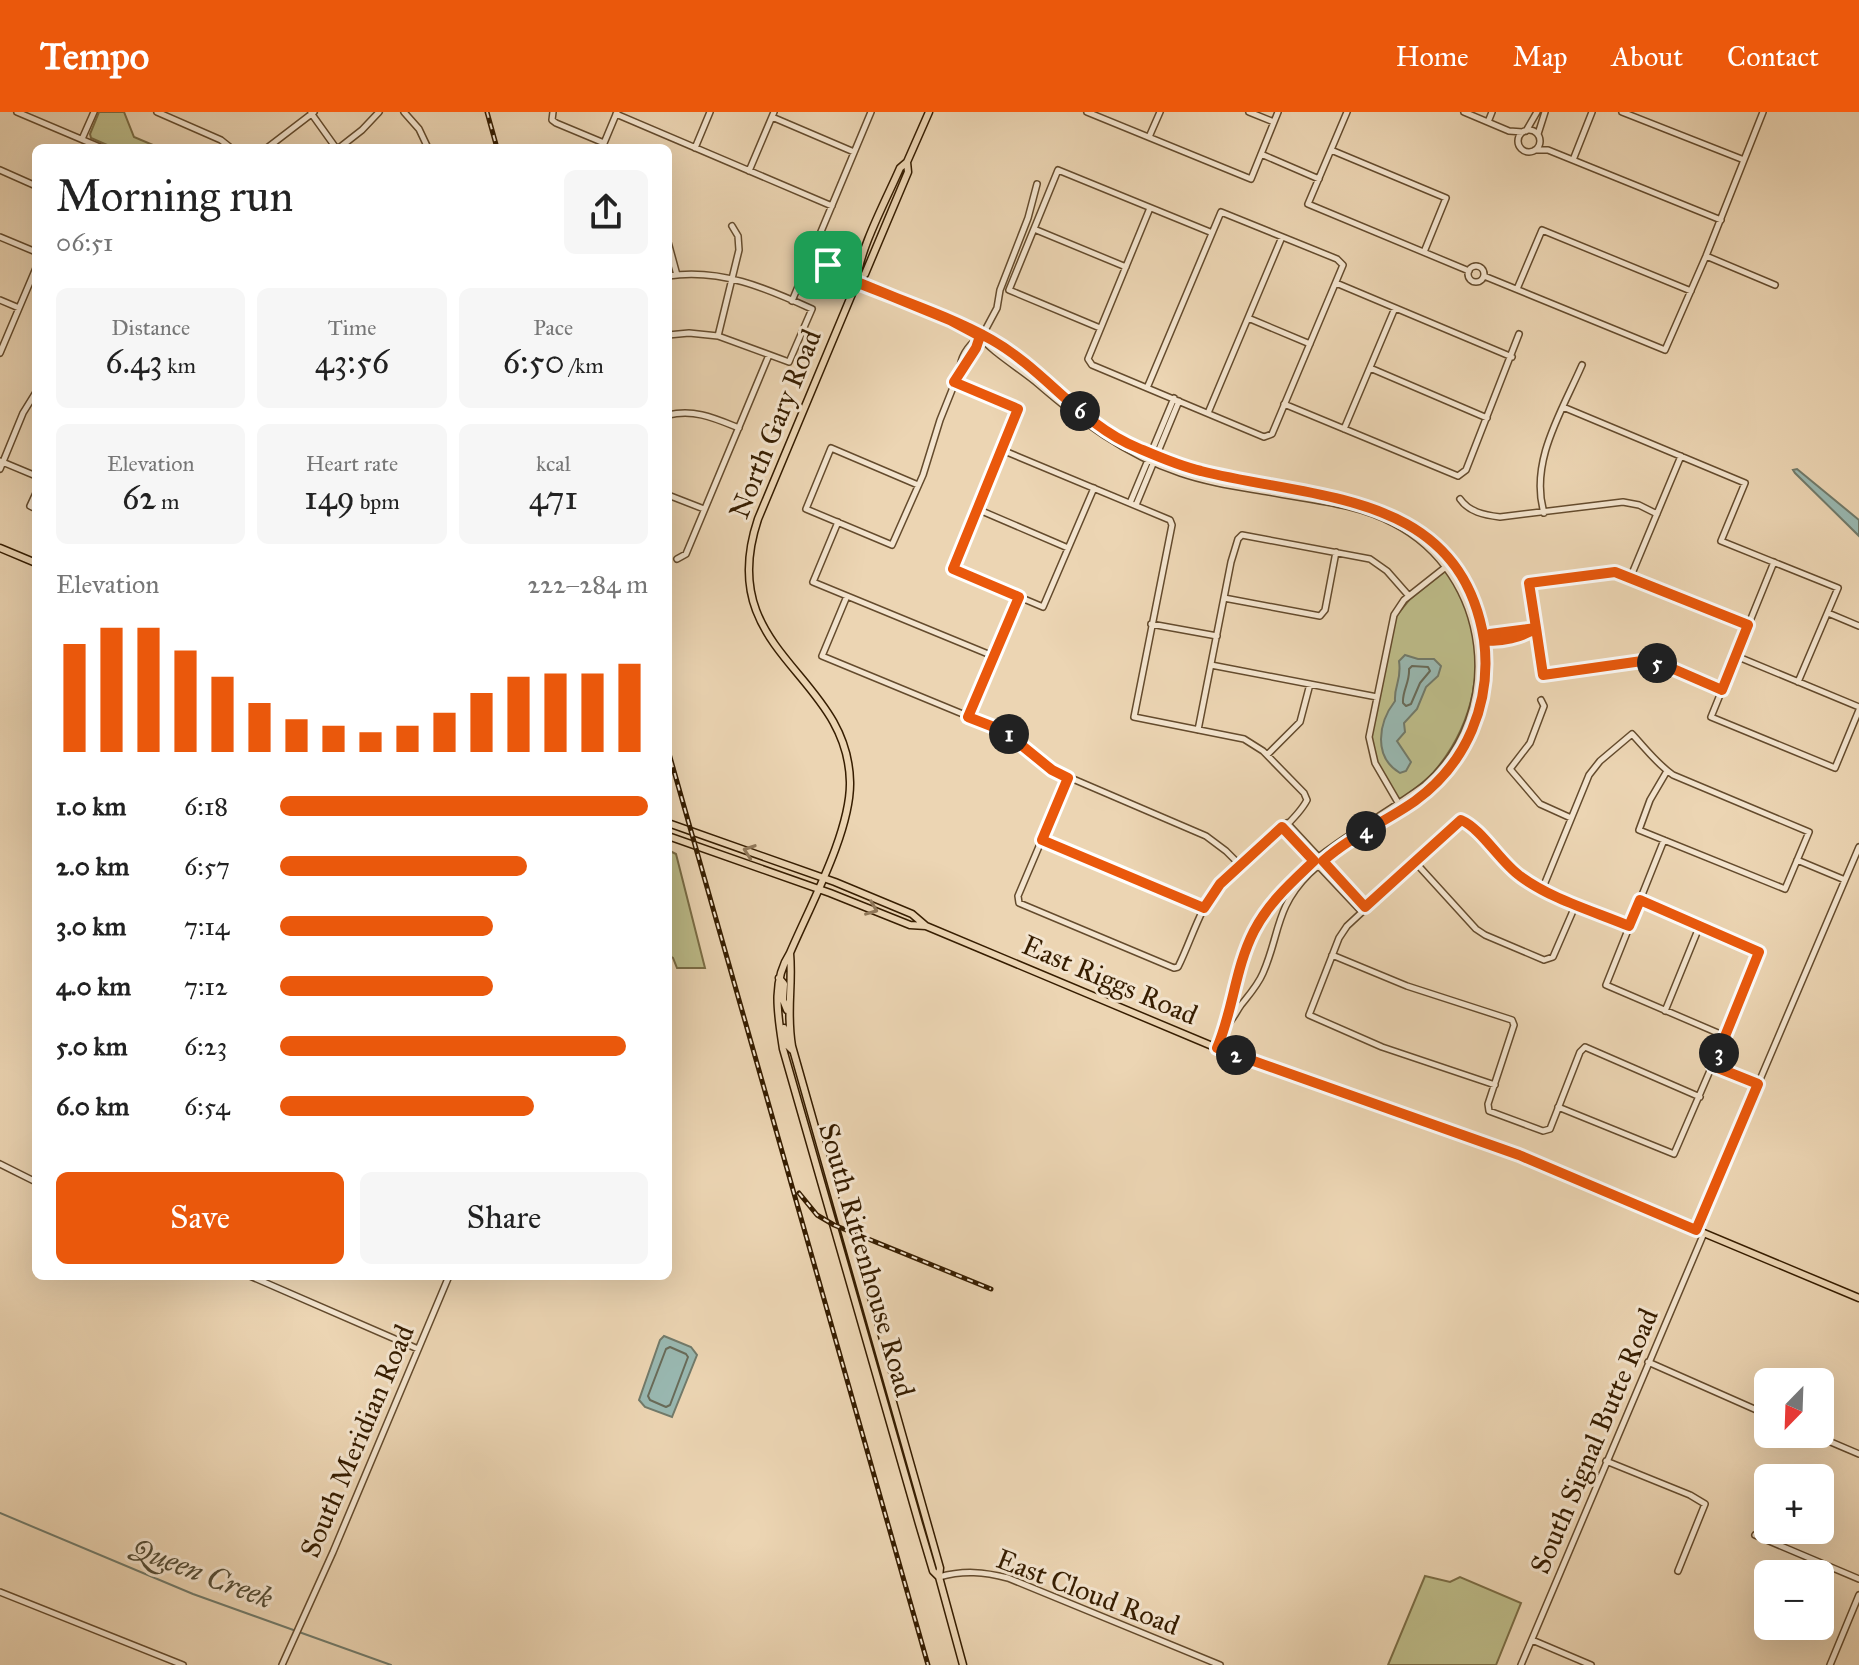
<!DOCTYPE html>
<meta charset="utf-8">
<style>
body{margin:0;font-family:"IM FELL Great Primer",serif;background:#f6f6f6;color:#222;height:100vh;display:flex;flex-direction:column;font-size:30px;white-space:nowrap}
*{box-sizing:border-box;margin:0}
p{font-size:26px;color:#767676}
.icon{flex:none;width:44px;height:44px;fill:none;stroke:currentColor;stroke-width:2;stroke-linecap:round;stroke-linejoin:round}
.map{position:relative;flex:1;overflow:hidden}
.details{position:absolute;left:32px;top:32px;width:640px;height:1136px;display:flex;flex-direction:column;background:#fff;border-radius:12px;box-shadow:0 8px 32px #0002}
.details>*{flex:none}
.needle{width:52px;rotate:203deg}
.fabs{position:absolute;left:1754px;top:1256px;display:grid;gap:16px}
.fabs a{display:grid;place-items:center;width:80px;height:80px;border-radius:12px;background:#fff;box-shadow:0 8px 32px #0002;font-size:40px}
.pin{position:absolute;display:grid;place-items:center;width:68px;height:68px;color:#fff;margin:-34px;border-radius:16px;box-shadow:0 4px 12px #0006}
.km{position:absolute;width:40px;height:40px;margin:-20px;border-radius:50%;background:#222;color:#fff;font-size:22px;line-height:40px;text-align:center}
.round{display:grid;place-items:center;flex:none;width:84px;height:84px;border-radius:12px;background:#f6f6f6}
.headline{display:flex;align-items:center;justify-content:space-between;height:136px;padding:0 24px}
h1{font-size:44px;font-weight:600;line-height:60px}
.figures{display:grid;grid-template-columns:repeat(3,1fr);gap:12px;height:136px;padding:8px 24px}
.figures div{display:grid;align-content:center;border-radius:12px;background:#f6f6f6;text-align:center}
.figures b{font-size:34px;font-weight:600}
.figures small{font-size:22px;font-weight:400}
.figures p{font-size:22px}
.chart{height:224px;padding:16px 24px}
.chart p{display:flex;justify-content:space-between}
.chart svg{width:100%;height:144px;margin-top:8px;stroke:#ea580c;stroke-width:6}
.button{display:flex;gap:16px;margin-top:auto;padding:16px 24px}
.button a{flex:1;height:92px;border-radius:12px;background:#ea580c;color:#fff;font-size:32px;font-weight:600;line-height:92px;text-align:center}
.button a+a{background:#f6f6f6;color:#222}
ul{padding:0 24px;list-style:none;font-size:26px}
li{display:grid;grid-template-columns:128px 96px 1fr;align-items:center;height:60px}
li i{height:20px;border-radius:10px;background:#ea580c}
header{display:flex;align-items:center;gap:48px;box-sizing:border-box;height:112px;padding:0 40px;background:#ea580c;color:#fff}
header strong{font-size:38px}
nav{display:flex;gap:44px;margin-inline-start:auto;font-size:28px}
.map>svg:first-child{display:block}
.green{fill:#bdbc89;stroke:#7a6c44;stroke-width:2}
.water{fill:#99b8b1;stroke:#717a6a;stroke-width:2}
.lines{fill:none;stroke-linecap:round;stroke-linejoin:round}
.shore{stroke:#686a58;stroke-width:2}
.stream{stroke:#717a6a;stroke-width:2}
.minor-casing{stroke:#644b2d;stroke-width:8}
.major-casing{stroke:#361d00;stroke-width:9}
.minor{stroke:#f3e4ce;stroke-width:5}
.major{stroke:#ecd5b3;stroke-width:6}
.rail-casing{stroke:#361d00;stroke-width:5}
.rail{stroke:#f3e4ce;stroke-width:2;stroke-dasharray:6;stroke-linecap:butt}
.oneway{stroke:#91795a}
.route-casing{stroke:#fff;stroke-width:16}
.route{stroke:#ea580c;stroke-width:10}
.labels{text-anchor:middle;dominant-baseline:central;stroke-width:6;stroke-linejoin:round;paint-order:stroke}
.street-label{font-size:28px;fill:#361d00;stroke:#f3e4ce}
.water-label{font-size:30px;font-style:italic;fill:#544c35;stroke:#f3e4ce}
</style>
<header>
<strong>Tempo</strong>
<nav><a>Home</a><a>Map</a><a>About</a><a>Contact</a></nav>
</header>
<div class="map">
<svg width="1859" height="1553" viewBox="0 0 1859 1553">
<rect width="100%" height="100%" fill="#ecd5b3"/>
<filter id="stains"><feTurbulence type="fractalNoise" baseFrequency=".0025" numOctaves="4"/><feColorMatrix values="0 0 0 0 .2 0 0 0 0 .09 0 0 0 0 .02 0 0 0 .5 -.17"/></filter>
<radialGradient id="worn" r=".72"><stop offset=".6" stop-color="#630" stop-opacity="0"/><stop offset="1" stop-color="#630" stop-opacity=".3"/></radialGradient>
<path class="green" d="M99,0H124L134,25L160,36H114L91,26L90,22Z
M1446,458C1452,469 1460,480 1464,491C1488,550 1474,613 1433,661C1424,671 1410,680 1399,689L1376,649L1371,626L1394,507L1410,487Z
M668,738L676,742L705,856H677L673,846L668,843Z
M1425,1464L1450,1470L1460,1465L1521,1491L1496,1553H1388Z"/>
<path class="water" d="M1797,357L1859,408V424L1795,361L1793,358Z
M1405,543L1418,547H1434L1441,554L1438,564L1426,575L1417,597L1404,611L1405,620L1397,629L1411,650L1406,659L1400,661C1373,645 1378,611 1395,589C1394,572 1402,569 1399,549Z
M664,1224L691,1235L697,1243L672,1305L645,1295L639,1288L660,1228Z"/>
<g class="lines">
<path class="shore" d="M1412,554L1428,555L1430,559L1420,571L1411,592L1406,594L1403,591C1402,579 1410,570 1409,557Z
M670,1235L686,1242L688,1245L670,1293L666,1295L650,1288L648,1284L666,1237Z"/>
<path class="stream" d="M0,1401L193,1482L391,1553"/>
<g class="minor-casing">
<path id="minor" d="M17,0L102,36
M157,0L221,28L231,36
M404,0L419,17L428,36
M553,0L552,8L556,11L604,31
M1087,0L1251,67L1278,0
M1249,0L1274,10
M1347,0L1308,92L1469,159
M1464,0L1509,19L1523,20
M1622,0L1744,48
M311,1L336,36
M616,2L832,94
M772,5L854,40
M1488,10L1492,0
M1518 29a11 11 0 1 1 22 0a11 11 0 1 1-22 0Z
M1526,19L1537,0
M1538,22L1545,0
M1149,25L1160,0
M82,27L94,0
M267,36L314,0
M339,36L362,18L379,0
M602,36L617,0
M695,36L710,0
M1331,38L1446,86L1424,140
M1535,38H1548L1721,108
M1261,42L1319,67
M1573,48L1592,0
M0,58L36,74
M749,59L774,0
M1034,117L1126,155
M0,125L36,140
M668,130L677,163
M1706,144L1775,173
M809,150L828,164L846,166
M811,151C831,147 841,163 857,170C895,186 933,200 970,219C980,224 990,226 1000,232C1041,260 1074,300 1117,325C1143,340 1173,352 1201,360C1314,388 1463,379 1484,529C1490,572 1480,617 1453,652C1414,700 1353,719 1309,762C1275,796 1280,822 1263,861C1258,873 1249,883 1241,893C1236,900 1233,908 1226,914
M1468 162a8 8 0 1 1 16 0a8 8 0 1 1-16 0Z
M668,164C720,156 766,176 812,197L789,250L718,224L689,221L668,223
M1484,164L1665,238L1706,144L1763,0
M1336,171L1512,245
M1517,177L1542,118L1691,179
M0,188L19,196
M792,189L871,0
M1248,206L1310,232
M1100,216L1009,178L1058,58L1210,120
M718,224L739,138L738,124L732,114
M981,225C988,237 1023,259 1037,271C1081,309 1124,342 1180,361C1209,371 1240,375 1269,380C1310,388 1356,391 1393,411C1491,461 1508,600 1425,673C1362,720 1281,752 1249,830C1235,865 1231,902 1217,936
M0,241L36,156
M1370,256L1487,306
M961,257L966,254L997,196L1000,178L1028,106L1037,72
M954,270L1018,297L953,457L1043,495L1094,376
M1147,276L1221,100L1337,147L1343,153L1272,322L1264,325L1092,253L1088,247L1150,96
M1284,292L1458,364L1466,358L1519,222
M1563,295L1745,371L1721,429L1838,476L1798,570
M1208,301L1282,125
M668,303C695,297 714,306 739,316
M1344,317L1395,196
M1002,338L1170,408L1172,413L1134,605L1244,627L1263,639L1304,681L1307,688C1294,713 1243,750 1221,771C1200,794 1192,827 1178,855L1174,856L1019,791L1018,784L1068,666
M0,349L36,364
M0,357L23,301L36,280
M918,373L831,336L806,397L892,433L923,363L940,308L960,258C960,244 970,232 980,224
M36,381L30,394L36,397
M668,383L704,397
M1460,387C1469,400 1484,403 1500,405L1623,390L1639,393L1657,402
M1130,391L1174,286
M1136,393L1179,289
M977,397L1068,436
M1544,401C1529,350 1562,299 1582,253
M838,410L813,470L993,544
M677,447L686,442L769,243
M1774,450L1711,605L1835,656L1859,598
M1631,464L1681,344
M847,484L822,544L1004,619L1052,658L1206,724L1226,739L1241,754
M1224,486L1320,504L1325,498L1336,440
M1828,501L1859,514
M1151,512L1217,524
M1484,527C1496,517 1520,515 1536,516
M1482,528C1499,530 1522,526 1536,516
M1736,544L1859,595
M1211,553L1377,585
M1722,578L1662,552L1642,549L1543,563L1529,471L1615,460L1748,513
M1541,588L1544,594L1530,631L1510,657L1540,692L1571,706
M968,605L1019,485
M1198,618L1231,450L1238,427L1242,423L1370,447L1387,459L1409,484
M1267,643L1300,610L1310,572
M1400,694L1375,651L1369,625L1394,503L1404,488L1447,454
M1287,711L1365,795
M1282,715L1361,799
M1042,728L1204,796
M1664,728L1606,873L1725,924
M1797,748L1845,768
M1415,750L1476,817L1485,823L1544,848L1553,845L1576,792
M1542,778L1589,663L1600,649L1632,622C1646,637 1657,652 1673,663L1809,720L1785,777L1639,718L1650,688L1667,659
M1332,843L1407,874L1512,908L1514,913L1488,992L1489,999L1543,1019L1550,1017L1580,940L1585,935L1700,985
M1665,899L1700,813
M1713,954L1758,972
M1495,973L1382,935L1309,903L1339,826L1347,814L1461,708C1485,719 1499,749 1520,765C1551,787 1593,799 1629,814
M1558,995L1674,1042L1759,845V840L1755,837L1640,788
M0,1052L36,1070
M1696,1118L1859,735
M250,1164L418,1237
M1648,1250L1768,1303
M1812,1322L1859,1342
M1606,1349L1690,1383L1705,1392L1678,1459
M1755,1423L1859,1467
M939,1465C964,1458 984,1460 1008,1466L1220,1553
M0,1480L183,1553
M1532,1528L1591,1553
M282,1553L333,1440L449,1164
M1521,1553L1704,1121
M1830,1553L1859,1483"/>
</g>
<g class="major-casing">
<path id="major" d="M907,50L908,60L865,162L857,170L758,407C713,541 848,561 850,670C851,719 810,794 790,841C771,870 778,904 783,937L919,1412L933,1459L939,1465
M857,170C857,142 888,84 900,56L907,50L929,0
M0,436L36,451
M668,711L835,770L912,802L926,814
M668,724L830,781L910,813L926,814L1217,936L1515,1042L1859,1186
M790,841C793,875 786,899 792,934L940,1456L939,1465L963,1553
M779,866L784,872L783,888L787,898
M784,916L788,934L792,938"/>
</g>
<use href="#minor" class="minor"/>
<use href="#major" class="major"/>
<g class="rail-casing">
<path id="rail" d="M487,0L497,36
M668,638L928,1553
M799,1081L817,1103L834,1113L991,1177"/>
</g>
<use href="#rail" class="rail"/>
</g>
<defs><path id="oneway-chevron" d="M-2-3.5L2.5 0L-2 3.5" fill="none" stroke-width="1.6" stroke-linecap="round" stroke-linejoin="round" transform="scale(2)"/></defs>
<g class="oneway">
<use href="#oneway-chevron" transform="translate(749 739) rotate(-161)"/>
<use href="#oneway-chevron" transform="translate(872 797) rotate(22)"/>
</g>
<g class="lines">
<g class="route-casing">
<path id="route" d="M828,153C839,154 847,166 857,170L950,208L980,224L976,236L954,270L1018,297L953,457L1019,485L968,605L1004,619L1052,658L1068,666L1042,728L1204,796L1220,772L1282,715L1314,749C1291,771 1269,790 1254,819C1235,856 1233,899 1217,936L1519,1043L1696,1118L1758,972L1713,954L1759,840L1640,788L1629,814C1593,799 1551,787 1520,764C1500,750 1482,717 1461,708L1365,795L1323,749C1351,724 1385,710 1415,689C1467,651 1492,591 1484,528C1500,531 1523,525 1536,516L1529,471L1615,460L1748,513L1722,578L1662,552L1642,549L1543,563L1536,516L1490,522L1484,528C1460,378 1314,388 1201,359C1179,354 1159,345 1138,336C1081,313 1045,258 992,228C949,204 899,188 853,169C844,165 834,167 825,161L828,153"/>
</g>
<use href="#route" class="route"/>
</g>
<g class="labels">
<g class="street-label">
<text transform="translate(775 312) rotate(-68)">North Gary Road</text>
<text transform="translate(1110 868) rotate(23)">East Riggs Road</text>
<text transform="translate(867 1148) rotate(74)">South Rittenhouse Road</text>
<text transform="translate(357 1329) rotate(-67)">South Meridian Road</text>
<text transform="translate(1594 1329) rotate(-67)">South Signal Butte Road</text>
<text transform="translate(1088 1480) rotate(21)">East Cloud Road</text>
</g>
<g class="water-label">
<text transform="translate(202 1461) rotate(21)">Queen Creek</text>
</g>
</g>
<rect width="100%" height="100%" filter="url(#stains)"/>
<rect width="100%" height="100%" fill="url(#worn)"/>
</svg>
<div class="fabs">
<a><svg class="needle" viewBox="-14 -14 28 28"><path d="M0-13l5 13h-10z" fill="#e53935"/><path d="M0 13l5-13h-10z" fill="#767676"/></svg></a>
<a>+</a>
<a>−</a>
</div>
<div class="pin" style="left:828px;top:153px;background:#1e9e55"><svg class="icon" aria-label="arrive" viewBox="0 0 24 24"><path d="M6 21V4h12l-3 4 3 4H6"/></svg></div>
<b class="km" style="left:1009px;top:622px">1</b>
<b class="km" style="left:1236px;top:943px">2</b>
<b class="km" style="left:1719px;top:941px">3</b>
<b class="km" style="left:1366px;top:719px">4</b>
<b class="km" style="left:1657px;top:551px">5</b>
<b class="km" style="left:1080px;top:299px">6</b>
<section class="details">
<div class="headline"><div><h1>Morning run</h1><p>06:51</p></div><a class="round"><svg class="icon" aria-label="share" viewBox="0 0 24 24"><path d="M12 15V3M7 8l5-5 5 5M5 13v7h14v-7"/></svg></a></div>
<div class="figures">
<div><p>Distance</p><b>6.43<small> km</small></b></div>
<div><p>Time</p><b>43:56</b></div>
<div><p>Pace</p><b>6:50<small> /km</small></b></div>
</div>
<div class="figures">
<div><p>Elevation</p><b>62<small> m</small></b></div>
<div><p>Heart rate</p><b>149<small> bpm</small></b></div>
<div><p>kcal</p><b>471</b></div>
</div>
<div class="chart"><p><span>Elevation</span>222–284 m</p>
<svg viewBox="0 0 160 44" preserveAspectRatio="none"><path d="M5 44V11M15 44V6M25 44V6M35 44V13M45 44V21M55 44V29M65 44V34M75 44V36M85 44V38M95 44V36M105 44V32M115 44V26M125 44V21M135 44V20M145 44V20M155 44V17"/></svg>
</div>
<ul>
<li><b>1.0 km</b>6:18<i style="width:100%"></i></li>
<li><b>2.0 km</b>6:57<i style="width:67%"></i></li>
<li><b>3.0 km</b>7:14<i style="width:58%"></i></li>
<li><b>4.0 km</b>7:12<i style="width:58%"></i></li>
<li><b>5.0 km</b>6:23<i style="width:94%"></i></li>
<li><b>6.0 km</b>6:54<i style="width:69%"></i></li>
</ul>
<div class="button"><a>Save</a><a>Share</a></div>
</section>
</div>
